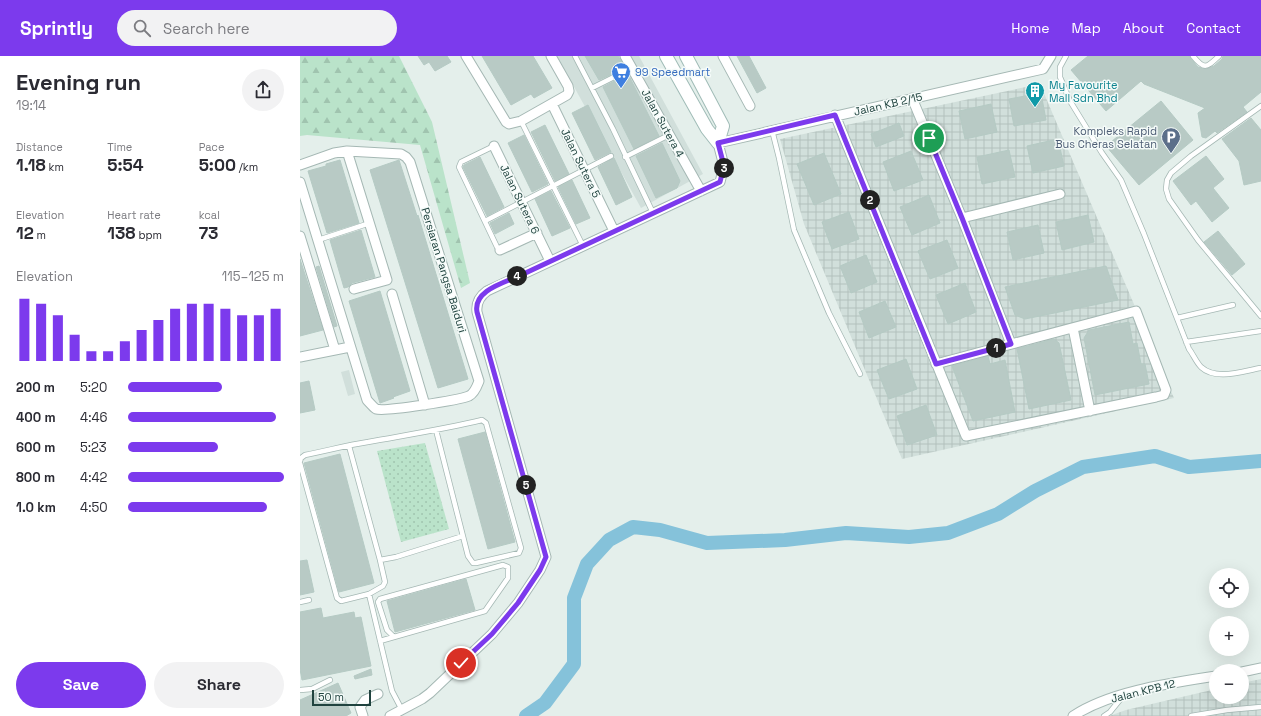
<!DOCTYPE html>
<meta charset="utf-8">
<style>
body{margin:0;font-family:"Space Grotesk",sans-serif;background:#f2f2f3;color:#2b2b33;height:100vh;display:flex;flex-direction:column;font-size:15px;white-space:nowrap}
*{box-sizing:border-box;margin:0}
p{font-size:13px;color:#7c7c81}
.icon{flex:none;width:22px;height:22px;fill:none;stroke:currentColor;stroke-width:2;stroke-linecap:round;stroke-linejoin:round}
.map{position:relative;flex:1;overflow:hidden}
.panel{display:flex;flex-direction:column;background:#fff;width:300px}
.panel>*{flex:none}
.fabs{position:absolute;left:909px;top:512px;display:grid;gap:8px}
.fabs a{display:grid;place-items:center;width:40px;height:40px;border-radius:50%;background:#fff;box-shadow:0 4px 16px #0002;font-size:20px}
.scale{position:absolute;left:12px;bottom:10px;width:59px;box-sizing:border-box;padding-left:4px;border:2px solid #20433f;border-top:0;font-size:11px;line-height:14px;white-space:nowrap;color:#20433f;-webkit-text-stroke:3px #f5fbf9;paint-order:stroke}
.pin{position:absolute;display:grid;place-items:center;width:34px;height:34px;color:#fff;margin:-17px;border:2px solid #fff;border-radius:50%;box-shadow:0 1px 4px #0007}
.km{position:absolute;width:20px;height:20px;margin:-10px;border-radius:50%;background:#222;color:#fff;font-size:11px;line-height:20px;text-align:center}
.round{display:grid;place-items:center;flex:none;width:42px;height:42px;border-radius:21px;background:#f2f2f3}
.head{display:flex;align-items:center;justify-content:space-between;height:68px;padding:0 16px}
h1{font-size:22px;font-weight:700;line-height:30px}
.figures{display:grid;grid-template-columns:repeat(3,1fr);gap:6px;height:68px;padding:4px 16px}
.figures div{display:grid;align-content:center}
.figures b{font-size:17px;font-weight:700}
.figures small{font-size:11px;font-weight:400}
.figures p{font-size:11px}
.chart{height:112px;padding:8px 16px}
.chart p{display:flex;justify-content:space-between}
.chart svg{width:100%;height:72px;margin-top:4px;stroke:#7c3aed;stroke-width:6}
.cta{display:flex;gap:8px;margin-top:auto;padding:8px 16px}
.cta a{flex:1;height:46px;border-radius:24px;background:#7c3aed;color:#fff;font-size:16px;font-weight:700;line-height:46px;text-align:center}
.cta a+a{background:#f2f2f3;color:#2b2b33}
ul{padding:0 16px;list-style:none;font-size:13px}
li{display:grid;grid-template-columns:64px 48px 1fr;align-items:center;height:30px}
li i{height:10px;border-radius:5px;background:#7c3aed}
header{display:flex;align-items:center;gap:24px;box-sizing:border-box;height:56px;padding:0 20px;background:#7c3aed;color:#fff}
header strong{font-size:19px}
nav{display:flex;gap:22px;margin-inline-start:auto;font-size:14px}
.search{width:280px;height:36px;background:#f2f2f3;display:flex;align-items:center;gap:10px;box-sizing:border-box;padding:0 14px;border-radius:22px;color:#7c7c81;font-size:15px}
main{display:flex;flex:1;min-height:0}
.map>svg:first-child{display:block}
.built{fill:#d1dfdb}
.industrial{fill:url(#industrial-grid)}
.forest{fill:url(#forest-firs)}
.park{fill:url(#park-dots)}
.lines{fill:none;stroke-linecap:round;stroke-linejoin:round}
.river{stroke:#85c2da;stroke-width:14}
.building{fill:#b8cac5;stroke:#b5cac4}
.lane-casing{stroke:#a5b8b4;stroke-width:6}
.street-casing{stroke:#a5b8b4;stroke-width:11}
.secondary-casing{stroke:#a0bcb7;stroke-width:14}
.lane{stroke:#fff;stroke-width:4.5}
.street{stroke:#fff;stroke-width:9}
.secondary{stroke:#fff;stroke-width:12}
.route-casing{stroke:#fff;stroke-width:8}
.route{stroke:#7c3aed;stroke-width:5}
.labels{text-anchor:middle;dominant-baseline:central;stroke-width:3;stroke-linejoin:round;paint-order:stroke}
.shop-label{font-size:11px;fill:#366cbe;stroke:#f5fbf9;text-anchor:start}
.culture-label{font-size:11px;fill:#0d838f;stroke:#f5fbf9;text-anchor:start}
.street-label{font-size:11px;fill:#20433f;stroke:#f5fbf9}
.service-label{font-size:11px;fill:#4e5e75;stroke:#f5fbf9;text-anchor:end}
</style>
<header>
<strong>Sprintly</strong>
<div class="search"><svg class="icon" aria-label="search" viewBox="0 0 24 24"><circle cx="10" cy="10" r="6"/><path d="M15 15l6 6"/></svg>Search here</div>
<nav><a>Home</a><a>Map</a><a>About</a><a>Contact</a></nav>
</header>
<main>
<section class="panel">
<div class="head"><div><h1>Evening run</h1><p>19:14</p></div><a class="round"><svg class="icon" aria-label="share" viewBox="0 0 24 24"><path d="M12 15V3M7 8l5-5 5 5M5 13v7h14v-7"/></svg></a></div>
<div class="figures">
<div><p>Distance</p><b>1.18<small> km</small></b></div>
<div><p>Time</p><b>5:54</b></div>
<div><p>Pace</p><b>5:00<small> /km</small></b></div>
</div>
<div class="figures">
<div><p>Elevation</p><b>12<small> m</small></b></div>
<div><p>Heart rate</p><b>138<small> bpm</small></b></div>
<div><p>kcal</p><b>73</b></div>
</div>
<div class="chart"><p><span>Elevation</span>115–125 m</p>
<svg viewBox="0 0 160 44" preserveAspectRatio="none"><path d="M5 44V6M15 44V9M25 44V16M35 44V28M45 44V38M55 44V38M65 44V32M75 44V25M85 44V19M95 44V12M105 44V9M115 44V9M125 44V12M135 44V16M145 44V16M155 44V12"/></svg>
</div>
<ul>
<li><b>200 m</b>5:20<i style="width:60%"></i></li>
<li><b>400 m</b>4:46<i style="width:95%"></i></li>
<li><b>600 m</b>5:23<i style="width:58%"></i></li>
<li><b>800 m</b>4:42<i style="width:100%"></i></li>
<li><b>1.0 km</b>4:50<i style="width:89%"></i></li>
</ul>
<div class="cta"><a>Save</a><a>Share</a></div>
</section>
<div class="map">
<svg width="961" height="660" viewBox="0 0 961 660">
<defs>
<pattern id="industrial-grid" width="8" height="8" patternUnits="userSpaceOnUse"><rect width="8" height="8" fill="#d1dfdb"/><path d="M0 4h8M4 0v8" fill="none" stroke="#b3c1bd"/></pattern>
<pattern id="forest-firs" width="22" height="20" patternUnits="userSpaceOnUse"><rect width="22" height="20" fill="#bae3ca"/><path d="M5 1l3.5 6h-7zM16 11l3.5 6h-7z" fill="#a0c4af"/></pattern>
<pattern id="park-dots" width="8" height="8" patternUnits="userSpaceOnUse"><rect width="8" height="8" fill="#bae3ca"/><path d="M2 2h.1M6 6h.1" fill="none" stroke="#a0c4af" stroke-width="1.8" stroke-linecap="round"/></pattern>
</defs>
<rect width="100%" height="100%" fill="#e4efeb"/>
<path class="built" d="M257,0H339L403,118L341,152Z
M49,314L55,338L48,340L41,316Z"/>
<path class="industrial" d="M740,28L874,342L602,403L504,168L480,83Z
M961,623V660H809L826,654L916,633V641H942V627Z"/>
<path class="forest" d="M0,0H99L132,66L170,227L161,232L120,89L7,79L0,80Z"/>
<path class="park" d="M125,387L149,473L101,486L77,395Z"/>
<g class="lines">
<path class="river" d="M226,660L245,647L274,608V542L287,508L309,484L333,471L360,474L407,487L485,484L546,477L609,481L648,477L698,458L735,435L783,411L855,400L889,411L961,405"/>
</g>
<path class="building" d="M118,0H147L151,6L135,15L129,6L124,9Z
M182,0H233L252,32L234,42L231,38L211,49Z
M285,0H318L325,12L299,24Z
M437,0H449L466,32L457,37Z
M788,0H889L898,11L906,13L914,10L922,3L923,0H961V36L943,51L947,56L917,77L915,75L906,82L902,81L898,57L905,52L844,28L841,25L806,55L771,14Z
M328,18L359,80L334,93L303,31Z
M741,37L746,64L714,70L709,43Z
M861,45L893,84L839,129L806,90Z
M691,48L697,76L665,83L659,55Z
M288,49L311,96L295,104L272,57Z
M951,62L961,74V125L944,129L939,105L922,83Z
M599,67L604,80L576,91L571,78Z
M245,69L269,118L255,125L231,76Z
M224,79L248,128L232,136L208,87Z
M758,83L764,110L733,117L727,90Z
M362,87L380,125L377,132L356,142L336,100Z
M709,94L715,121L682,128L677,101Z
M611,95L623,124L594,135L583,106Z
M524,97L541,138L514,149L497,108Z
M906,100L924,123L913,132L929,152L912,166L896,145L891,149L873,125Z
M180,101L204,151L187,160L163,111L164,109Z
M314,102L332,141L316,149L298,111Z
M40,104L59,167L27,177L8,115L26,110V108Z
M99,104L117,160L118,159L168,323L138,332L70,114Z
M272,124L290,162L276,168L258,131Z
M251,135L270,172L252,180L235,143Z
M629,139L640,167L612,179L600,151Z
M549,156L559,183L532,193L522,166Z
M209,157L214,168L195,178L190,167Z
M788,159L794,186L762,194L756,166Z
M738,169L744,197L713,204L707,176Z
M61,174L75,221L52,227L48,231L44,232L30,184Z
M918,175L945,208L932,219L904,186Z
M647,184L658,212L630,223L618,195Z
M566,199L577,226L551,237L540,210Z
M0,203L23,274L0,280Z
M19,210L37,270L34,271L16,211Z
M806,210L818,244L725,263L715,259L705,231Z
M665,227L676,256L648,268L636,239Z
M80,235L110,335L93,341L94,342L80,347L49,245Z
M585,245L596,271L569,282L559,256Z
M829,266L833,288L837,287L841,308H845L849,328L795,339L784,282L789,274Z
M754,283L759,287L771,344L729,353L717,293Z
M688,300L690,308L705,304L715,356L673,365L652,310Z
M606,303L617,333L589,343L577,314Z
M9,325L15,354L0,357V327Z
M626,349L637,379L607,389L597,360Z
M185,376L215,486L188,493L158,383Z
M40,398L74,527L39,536L4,407Z
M7,504L14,536L0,539V505Z
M166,523L175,554L95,576L87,545Z
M21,552L23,562L54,556L55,562L61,561L71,610L2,624L0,613V556Z
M71,613L72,619L55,623L54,620Z
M38,627L51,657L46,660H0V644Z"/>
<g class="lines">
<g class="lane-casing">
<path id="lane" d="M275,0L313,73L353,157
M766,0L760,11V21L770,45L802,97L821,124L844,178L889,293C893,298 896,306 901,311C916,325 943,315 961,312
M893,0C905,15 907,11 919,0
M292,32L332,12
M961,50L891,100L871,117L867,124L866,133L869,143L898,184L961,260
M221,65L283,190
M472,74L479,102L494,174L529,257L560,318
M194,90L161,106L159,111L197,191L200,194
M325,101L369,79
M185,165L311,100
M18,184L70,167
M877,262L933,249
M886,286L961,275
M49,390L80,504
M0,405L1,402L5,399C26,395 47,389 68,386C106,379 145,373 182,364L186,367L221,492L219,497L176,507H173L168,500L136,374
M0,407L37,542L41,545L69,538L83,530L85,526L80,504L96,501L163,480
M203,509L208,511V522L185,555L94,581L87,574L78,546L80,543Z
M69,538L92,635L102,654
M0,546L9,544
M80,585L94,581
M0,634L12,633L30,624
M804,660L810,656L823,640
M891,660L927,654L961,651"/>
</g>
<g class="street-casing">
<path id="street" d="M166,0L206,66L209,68L221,65L267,39L269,35L268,30L251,0
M325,0L401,135
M423,0L450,50
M612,42L662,162L711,288
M252,48L314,175
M535,59L666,380L856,341L864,339L866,334L836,255L636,308
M194,90L250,205
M47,95L87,224L54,233
M0,109L34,97L47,95L101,98L106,101L110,106L179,325C177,330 175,337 169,340C159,344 85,356 76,353C73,351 70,347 67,344L0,126
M662,162L760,138
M0,180L35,294
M200,194L237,177
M92,238L125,349
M773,272L790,355
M0,301L50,291
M942,616L961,612
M63,660L60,651L65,644L78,638
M90,660L122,643L130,637L192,578L218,547L240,514L246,501L177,256C176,247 180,240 187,235L420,126L424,110L418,87L743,13L751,0
M773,660C811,635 871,627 916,620"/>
</g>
<g class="secondary-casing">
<path id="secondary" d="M366,0L407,73L418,87
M386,0L423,70L418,87"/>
</g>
<use href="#lane" class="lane"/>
<use href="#street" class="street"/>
<use href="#secondary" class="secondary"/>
</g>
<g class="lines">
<g class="route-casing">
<path id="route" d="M161,607L192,578L218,547L240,514L246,501L177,256C173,235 203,227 219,220L420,126L424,110L418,87L535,59L636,308L711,288L662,162L629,82"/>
</g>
<use href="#route" class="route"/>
</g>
<defs>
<g id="supermarket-pin" transform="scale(1)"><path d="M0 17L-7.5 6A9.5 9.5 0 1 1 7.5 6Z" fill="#3f7fe0" stroke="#f5fbf9"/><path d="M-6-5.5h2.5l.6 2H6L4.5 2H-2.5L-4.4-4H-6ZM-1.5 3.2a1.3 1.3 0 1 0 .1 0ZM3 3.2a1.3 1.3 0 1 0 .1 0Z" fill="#fff"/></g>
<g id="building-pin" transform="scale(1)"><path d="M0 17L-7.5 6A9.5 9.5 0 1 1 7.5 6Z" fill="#0f9aa8" stroke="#f5fbf9"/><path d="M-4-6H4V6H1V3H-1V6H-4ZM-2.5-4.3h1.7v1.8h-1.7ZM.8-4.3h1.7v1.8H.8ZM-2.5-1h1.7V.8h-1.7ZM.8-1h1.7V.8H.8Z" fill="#fff"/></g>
<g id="parking-pin" transform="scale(1)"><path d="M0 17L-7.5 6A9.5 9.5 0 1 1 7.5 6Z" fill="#5c6f8a" stroke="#f5fbf9"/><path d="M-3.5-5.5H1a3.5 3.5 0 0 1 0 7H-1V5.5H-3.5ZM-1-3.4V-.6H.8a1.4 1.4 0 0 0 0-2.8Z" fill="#fff"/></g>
</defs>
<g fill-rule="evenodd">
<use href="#supermarket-pin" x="321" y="16"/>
<use href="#building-pin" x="735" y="35"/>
<use href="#parking-pin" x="871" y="81"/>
</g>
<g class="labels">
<g class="shop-label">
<text x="335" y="16">99 Speedmart</text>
</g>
<g class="culture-label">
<text x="749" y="29">My Favourite<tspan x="749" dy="13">Mall Sdn Bhd</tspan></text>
</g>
<g class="street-label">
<text transform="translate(588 48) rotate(-13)">Jalan KB 2/15</text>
<text transform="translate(363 67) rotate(61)">Jalan Sutera 4</text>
<text transform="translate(281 107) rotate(64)">Jalan Sutera 5</text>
<text transform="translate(220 143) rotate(64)">Jalan Sutera 6</text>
<text transform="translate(144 214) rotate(73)">Persiaran Pangsa Baiduri</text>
<text transform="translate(843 635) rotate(-14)">Jalan KPB 12</text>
</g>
<g class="service-label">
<text x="857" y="75">Kompleks Rapid<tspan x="857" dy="13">Bus Cheras Selatan</tspan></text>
</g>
</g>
</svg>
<div class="fabs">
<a><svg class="icon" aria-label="locate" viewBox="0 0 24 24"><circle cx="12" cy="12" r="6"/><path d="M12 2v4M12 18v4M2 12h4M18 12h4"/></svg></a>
<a>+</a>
<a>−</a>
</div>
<div class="scale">50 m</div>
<div class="pin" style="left:629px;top:82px;background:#1e9e55"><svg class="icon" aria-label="arrive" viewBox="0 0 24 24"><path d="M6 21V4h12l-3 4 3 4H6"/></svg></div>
<div class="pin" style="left:161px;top:607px;background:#d93025"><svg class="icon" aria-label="check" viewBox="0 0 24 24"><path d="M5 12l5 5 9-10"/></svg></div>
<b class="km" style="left:696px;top:292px">1</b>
<b class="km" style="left:570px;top:144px">2</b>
<b class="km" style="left:424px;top:112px">3</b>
<b class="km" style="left:217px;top:220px">4</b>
<b class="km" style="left:226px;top:429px">5</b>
</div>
</main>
